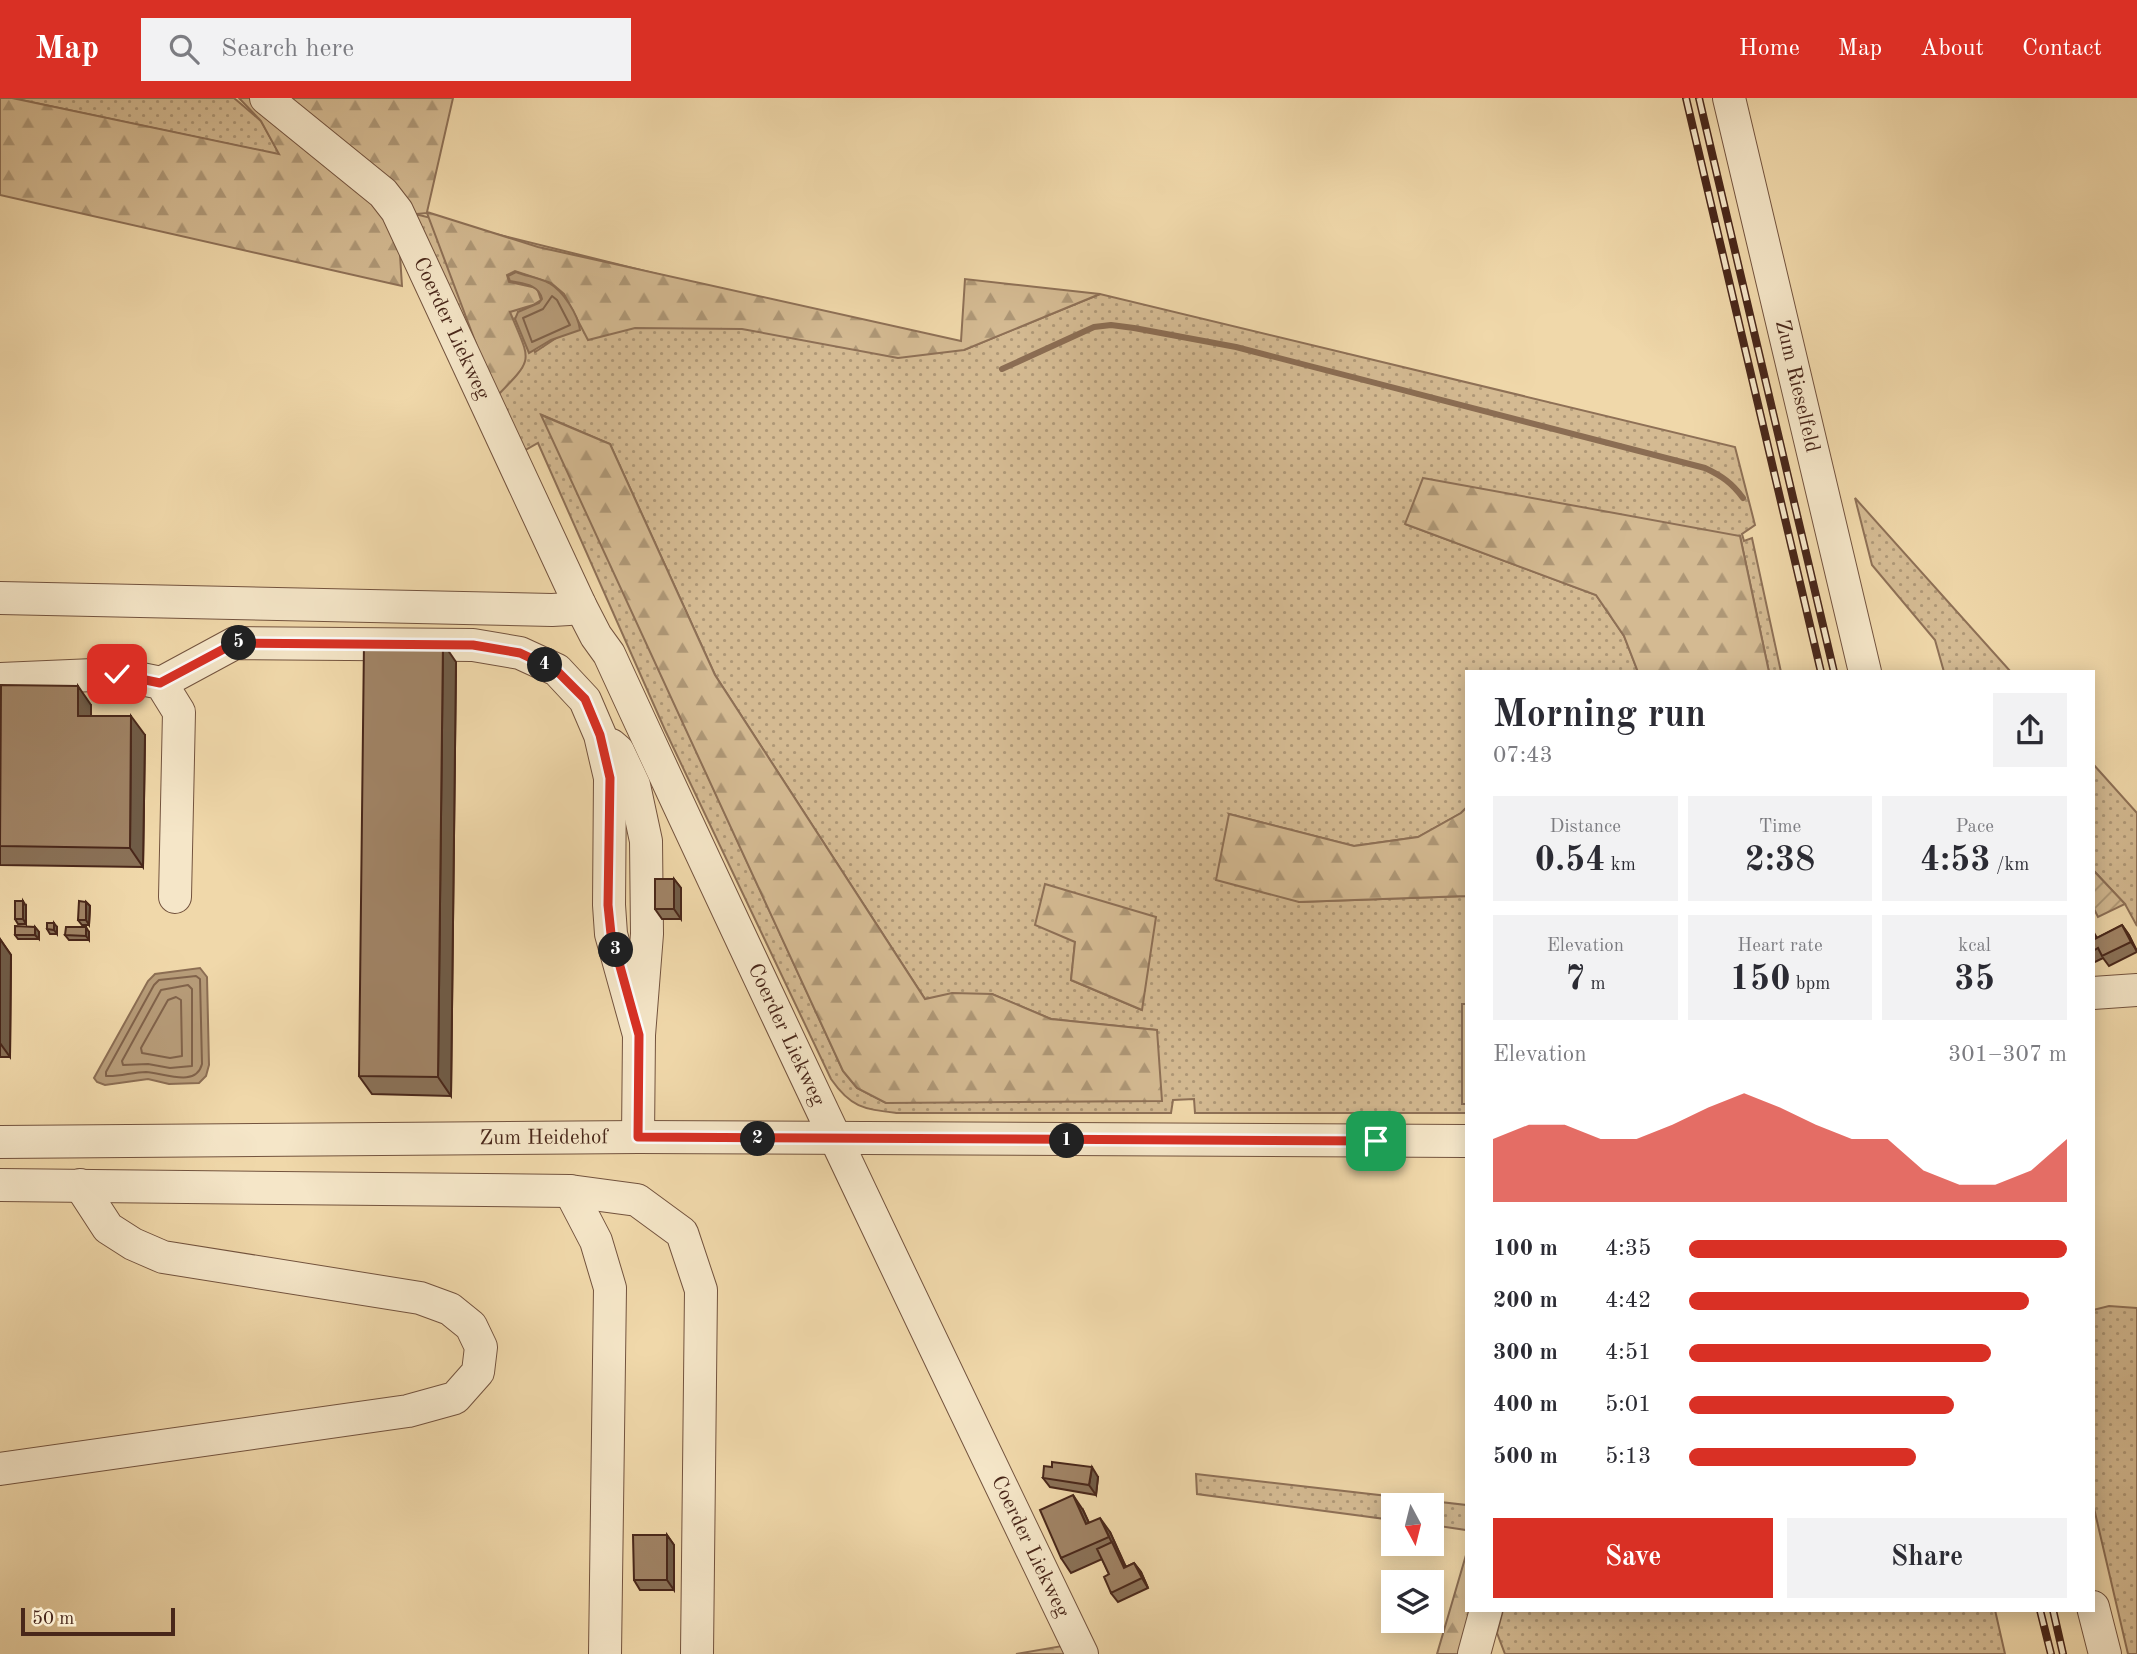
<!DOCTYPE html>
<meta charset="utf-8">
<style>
body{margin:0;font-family:"Old Standard TT",serif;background:#f2f2f3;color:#2b2b33;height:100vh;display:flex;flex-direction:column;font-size:26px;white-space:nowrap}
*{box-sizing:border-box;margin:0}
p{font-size:23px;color:#7c7c81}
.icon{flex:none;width:38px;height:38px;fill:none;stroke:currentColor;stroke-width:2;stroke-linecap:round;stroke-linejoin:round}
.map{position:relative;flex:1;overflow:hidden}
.sheet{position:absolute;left:1465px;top:572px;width:630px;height:942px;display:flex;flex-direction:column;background:#fff;border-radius:0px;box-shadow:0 4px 18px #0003}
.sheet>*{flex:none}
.needle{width:46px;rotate:173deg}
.controls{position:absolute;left:1381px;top:1395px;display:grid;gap:14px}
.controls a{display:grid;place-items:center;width:63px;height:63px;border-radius:0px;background:#fff;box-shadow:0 4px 18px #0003;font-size:35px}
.scale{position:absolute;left:21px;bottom:18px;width:154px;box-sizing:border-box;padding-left:7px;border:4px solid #49271a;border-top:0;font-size:19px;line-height:24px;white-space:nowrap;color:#49271a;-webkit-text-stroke:5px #f5e6c8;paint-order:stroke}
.pin{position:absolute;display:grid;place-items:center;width:60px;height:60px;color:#fff;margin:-30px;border-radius:14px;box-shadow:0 4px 10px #0006}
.km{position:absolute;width:35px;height:35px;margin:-18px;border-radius:50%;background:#222;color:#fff;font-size:19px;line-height:35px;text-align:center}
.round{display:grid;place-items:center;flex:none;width:74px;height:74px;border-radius:0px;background:#f2f2f3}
.summary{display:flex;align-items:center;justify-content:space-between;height:119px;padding:0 28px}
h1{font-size:38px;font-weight:600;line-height:52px}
.figures{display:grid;grid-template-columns:repeat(3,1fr);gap:10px;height:119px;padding:7px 28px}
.figures div{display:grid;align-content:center;border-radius:0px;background:#f2f2f3;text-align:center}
.figures b{font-size:35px;font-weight:600}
.figures small{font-size:19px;font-weight:400}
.figures p{font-size:19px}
.chart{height:196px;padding:14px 28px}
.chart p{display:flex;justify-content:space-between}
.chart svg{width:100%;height:126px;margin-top:7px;fill:#d93025;opacity:.7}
.button{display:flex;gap:14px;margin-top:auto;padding:14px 28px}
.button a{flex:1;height:80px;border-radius:0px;background:#d93025;color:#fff;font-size:28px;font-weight:600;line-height:80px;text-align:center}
.button a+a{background:#f2f2f3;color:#2b2b33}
ul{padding:0 28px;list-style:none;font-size:23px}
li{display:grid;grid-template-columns:112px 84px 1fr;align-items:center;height:52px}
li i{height:18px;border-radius:9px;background:#d93025}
header{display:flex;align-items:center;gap:42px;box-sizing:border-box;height:98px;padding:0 35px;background:#d93025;color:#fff}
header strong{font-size:33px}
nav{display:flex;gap:38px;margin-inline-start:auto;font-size:24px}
.search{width:490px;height:63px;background:#f2f2f3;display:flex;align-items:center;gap:18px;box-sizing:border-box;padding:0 24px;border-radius:0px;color:#7c7c81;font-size:26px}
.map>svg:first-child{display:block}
.grass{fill:url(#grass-dots);stroke:#8e7056;stroke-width:2;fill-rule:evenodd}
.forest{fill:url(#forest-firs);stroke:#8e7056;stroke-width:2}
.garden{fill:url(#garden-furrows);stroke:#8e7056;stroke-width:2}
.water{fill:#b79c79;stroke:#8b6d53;stroke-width:2}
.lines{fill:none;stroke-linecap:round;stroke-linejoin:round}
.shore{stroke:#80624a;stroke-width:2}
.stream{stroke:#8b6d53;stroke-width:6}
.minor-casing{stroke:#73533e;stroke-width:34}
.minor{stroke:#f5e6c8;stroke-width:32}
.rail-casing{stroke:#49271a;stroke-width:8}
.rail{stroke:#f5e6c8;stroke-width:5;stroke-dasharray:16;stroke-linecap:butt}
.wall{fill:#8a7157;stroke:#49271a;stroke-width:2}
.shaded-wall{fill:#705c47;stroke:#49271a;stroke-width:2}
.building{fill:#a08365;stroke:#49271a;stroke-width:2}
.route-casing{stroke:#fff;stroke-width:14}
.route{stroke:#d93025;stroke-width:9}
.labels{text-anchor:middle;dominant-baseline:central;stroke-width:7;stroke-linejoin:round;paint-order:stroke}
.street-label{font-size:21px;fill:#49271a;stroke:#f5e6c8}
</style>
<header>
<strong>Map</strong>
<div class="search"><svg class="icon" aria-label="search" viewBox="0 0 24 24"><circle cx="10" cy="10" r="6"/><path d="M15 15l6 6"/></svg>Search here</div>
<nav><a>Home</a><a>Map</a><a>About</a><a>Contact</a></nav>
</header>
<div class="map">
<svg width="2137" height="1556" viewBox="0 0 2137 1556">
<defs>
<pattern id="grass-dots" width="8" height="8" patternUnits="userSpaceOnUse" patternTransform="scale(1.75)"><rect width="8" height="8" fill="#d4ba92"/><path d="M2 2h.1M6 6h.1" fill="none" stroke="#ae9776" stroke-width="1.8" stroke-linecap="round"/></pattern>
<pattern id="forest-firs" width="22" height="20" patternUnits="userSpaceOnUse" patternTransform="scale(1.75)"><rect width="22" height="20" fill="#d4ba92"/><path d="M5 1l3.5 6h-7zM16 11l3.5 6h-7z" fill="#ae9776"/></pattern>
<pattern id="garden-furrows" width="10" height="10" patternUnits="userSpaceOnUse" patternTransform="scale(1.75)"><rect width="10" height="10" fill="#d4ba92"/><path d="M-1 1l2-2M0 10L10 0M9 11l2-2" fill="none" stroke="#ae9776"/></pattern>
</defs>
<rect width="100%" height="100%" fill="#f0d8aa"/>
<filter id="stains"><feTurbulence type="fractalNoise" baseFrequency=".00286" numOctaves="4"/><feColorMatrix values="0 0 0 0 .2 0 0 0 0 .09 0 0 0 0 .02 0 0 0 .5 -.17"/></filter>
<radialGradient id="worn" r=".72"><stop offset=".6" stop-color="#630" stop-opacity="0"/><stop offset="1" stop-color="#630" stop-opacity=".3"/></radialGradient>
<path class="grass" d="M12,0H234L261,23L280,57Z
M415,116L964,252L1100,196L1735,349L1755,427L1742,436L1744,443L1752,440L1781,574H1769L1740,438L1405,426L1596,497L1624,538L1638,574H1466V710L1461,715L1418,739L1354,748L1229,716L1299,804L1466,798V906H1462V1006H1466V1015H1195L1194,1001L1173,1002L1171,1015H897C864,1011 851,1010 831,981L665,632L538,345L520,355ZM535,189L579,225L535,254L518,214L539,205L542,201L541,195ZM542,317L610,346L715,577L925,901L992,896L1051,921L1156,932L886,1005L857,990L843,973ZM1075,844L1142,912L1071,882Z
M1855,400L2011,574H1944L1935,542L1872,467Z
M2093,666L2137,715V828L2125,806L2093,772Z
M2109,1208L2137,1210V1556H2128L2093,1406V1212Z
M1196,1376L1466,1407V1432L1432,1427V1407H1393V1422L1197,1396Z
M1503,1512H1995L2005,1556H1505L1497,1535Z"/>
<path class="forest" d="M0,0H12L279,56L261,23L239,0H453L427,114L538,149L961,243L965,181L1100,196L964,252L898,260L742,231L635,230L588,242L564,196L551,185L515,173L507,177L509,184L537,190L541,202L533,207L510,214C531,265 535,259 496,299L427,115L406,117L400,157L402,188L0,97Z
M541,317L610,346L715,577L925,901L952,895L992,896L1051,921L1157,932L1162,1003L886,1005L857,990L843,973Z
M1423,380L1740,438L1769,574H1638L1624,538L1596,497L1405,426Z
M1466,710V798L1299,804L1216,782L1229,716L1354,748L1418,739L1461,715Z
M1045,786L1156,819L1142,912L1071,882L1075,844L1035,827Z
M1462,906H1466V1006H1462Z
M1466,1457V1512H1479L1466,1556H1437Z
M1062,1548L1066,1556H1016Z"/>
<path class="garden" d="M2093,772L2125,806L2098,819L2093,809Z"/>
<path class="water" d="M516,174C526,178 539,180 549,185C563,193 578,216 580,232L551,242L529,255L515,221L518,214L539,205L542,201C539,186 523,186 510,183L508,178Z
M200,870L207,879L209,967L206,978L199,985L169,986L148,981L105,987L97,984L94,980L148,883L155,876Z"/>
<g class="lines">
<path class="shore" d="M552,198L557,202L570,227L532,244L523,220L543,211Z
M196,878L200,881L202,966C196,990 164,975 146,974C133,974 119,979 106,978V974L154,887L159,882Z
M188,887L192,891V968L170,970L148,966L123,967L122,963L161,892Z
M176,899L181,902L182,958L170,960L142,955L141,950L168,902Z"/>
<path class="stream" d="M1002,271L1094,229L1111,227L1134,230L1236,249L1705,370C1722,378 1732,385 1743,400"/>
<g class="minor-casing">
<g id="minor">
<path id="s1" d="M266,0L383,95L397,113L580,507L596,538L609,556C763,891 922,1224 1082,1556"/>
<path id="s2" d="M1729,0L1865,574"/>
<path d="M0,500L552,512L569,511L580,507"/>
<path d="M0,581L117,576L161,585L179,614L175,799"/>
<path d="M161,585L235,545L473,547L520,555L557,572L585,602L600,637L610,680L609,807L611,836L639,937"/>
<path d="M611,647L618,653L634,687L646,743L647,836L639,937L638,1039"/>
<path d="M2093,895L2137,892"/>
<path id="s3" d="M0,1044L638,1039L1466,1043"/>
<path d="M0,1087L570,1093L637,1102L682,1135L701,1192L697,1556"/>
<path d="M570,1093L596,1143L610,1190L605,1556"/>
<path d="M0,1371L408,1313L455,1300L478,1274L481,1249L471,1228L450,1211L420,1200L163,1159L133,1146L108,1130L80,1087"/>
<path d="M2093,1509L2105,1556"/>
<path d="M1474,1556L1486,1512"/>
</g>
</g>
<use href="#minor" class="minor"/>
<g class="rail-casing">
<path id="rail" d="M1686,0L1821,574
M1699,0L1834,574
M2040,1512L2051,1556
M2053,1512L2063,1556"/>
</g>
<use href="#rail" class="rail"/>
</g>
<path class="wall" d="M456,564L451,998L372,996L359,978Z
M91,607V618L145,637L143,769L0,767V617Z
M674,781L681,790V821H662L655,811Z
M86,804L90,808L89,827H82L78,822Z
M26,808V826H18L15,821Z
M2122,827L2129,837L2137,854L2109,868L2103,860L2093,865V833L2097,840Z
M35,829L39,834V841H18L15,837Z
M57,829V836H50L47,831Z
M89,834V842H69L65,837Z
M0,841L11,857L10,959H0Z
M1098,1379L1096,1397L1050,1389L1043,1380Z
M1083,1412L1089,1425L1110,1434L1126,1469L1134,1465L1141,1474L1148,1490L1118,1504L1111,1495L1109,1476L1102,1461L1071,1475L1061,1460Z
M667,1437L674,1447V1492H640L634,1482Z"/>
<path class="shaded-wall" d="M443,545L456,564L451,998L438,979Z
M78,588L91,607V637L78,618Z
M131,618L145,637L143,769L130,750Z
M674,781L681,790V821L674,811Z
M23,803L26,808V826L23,821Z
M86,804L90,808L89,827L86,822Z
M54,825L57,829V836L54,832Z
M2122,827L2129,837L2137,853L2131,844Z
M35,829L39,834V841L35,837Z
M86,829L89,834V842L86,838Z
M0,841L11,857L10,959L0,945Z
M1092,1369L1098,1379L1096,1397L1089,1387Z
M1073,1397L1083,1412L1096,1440L1086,1426Z
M1100,1420L1110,1434L1130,1479L1124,1470Z
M667,1437L674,1447V1492L667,1482Z
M1134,1465L1141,1474L1148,1490L1142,1480Z"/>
<path class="building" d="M364,544L443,545L438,979L359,978Z
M1,587L78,588V618H131L130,750L0,748Z
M655,781H674V811H655Z
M15,803H23V821H15Z
M79,803L86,804V822H78Z
M47,825H54V832L47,831Z
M2122,827L2131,844L2102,858L2098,850L2093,853V837L2095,841Z
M15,828L35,829V837H15Z
M66,829H86V838L65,837Z
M1052,1364L1092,1369L1089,1387L1043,1380L1044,1368L1052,1369Z
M1073,1397L1086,1426L1100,1420L1109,1439L1061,1460L1040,1412Z
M633,1437H667V1482H634Z
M1112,1444L1124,1470L1134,1465L1142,1480L1111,1495L1104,1479L1109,1476L1097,1451Z"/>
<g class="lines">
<g class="route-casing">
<path id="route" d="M117,576L160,585L235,545L473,547L520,555L556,572L585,601L600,637L610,680L608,807L611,836L639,937L638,1039L1376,1043"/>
</g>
<use href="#route" class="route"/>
</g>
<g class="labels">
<g class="street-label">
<text stroke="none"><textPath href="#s1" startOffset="303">Coerder Liekweg</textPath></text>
<text stroke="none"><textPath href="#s2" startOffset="296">Zum Rieselfeld</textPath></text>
<text stroke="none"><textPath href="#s1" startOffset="1085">Coerder Liekweg</textPath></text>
<text stroke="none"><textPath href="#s3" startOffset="544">Zum Heidehof</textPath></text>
<text stroke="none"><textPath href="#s1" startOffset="1652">Coerder Liekweg</textPath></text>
</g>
</g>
<rect width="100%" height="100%" filter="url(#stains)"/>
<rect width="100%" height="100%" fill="url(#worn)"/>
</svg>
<div class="controls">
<a><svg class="needle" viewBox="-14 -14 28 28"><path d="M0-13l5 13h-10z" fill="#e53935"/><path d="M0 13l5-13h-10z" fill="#7c7c81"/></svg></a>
<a><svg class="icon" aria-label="layers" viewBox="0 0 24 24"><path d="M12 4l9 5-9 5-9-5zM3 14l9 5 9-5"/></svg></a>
</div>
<div class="scale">50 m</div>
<div class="pin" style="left:1376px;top:1043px;background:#1e9e55"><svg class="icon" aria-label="arrive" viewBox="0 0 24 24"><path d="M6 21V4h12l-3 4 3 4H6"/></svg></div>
<div class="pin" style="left:117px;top:576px;background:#d93025"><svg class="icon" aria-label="check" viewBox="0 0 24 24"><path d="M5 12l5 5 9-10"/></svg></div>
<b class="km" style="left:1067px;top:1043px">1</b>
<b class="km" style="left:758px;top:1041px">2</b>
<b class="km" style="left:616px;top:852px">3</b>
<b class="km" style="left:545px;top:567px">4</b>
<b class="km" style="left:239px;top:545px">5</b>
<section class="sheet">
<div class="summary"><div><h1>Morning run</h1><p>07:43</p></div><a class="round"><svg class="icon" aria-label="share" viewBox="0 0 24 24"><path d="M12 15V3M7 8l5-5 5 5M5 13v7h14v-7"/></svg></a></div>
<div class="figures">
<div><p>Distance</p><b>0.54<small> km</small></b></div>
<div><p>Time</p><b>2:38</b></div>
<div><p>Pace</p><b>4:53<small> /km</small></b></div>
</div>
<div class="figures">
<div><p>Elevation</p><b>7<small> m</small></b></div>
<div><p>Heart rate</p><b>150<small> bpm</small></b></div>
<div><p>kcal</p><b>35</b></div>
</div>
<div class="chart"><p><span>Elevation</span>301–307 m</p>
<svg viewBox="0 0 160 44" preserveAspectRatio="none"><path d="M0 44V22L10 17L20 17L30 22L40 22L50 17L60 11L70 6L80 11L90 17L100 22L110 22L120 33L130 38L140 38L150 33L160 22V44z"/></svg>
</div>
<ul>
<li><b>100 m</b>4:35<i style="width:100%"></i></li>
<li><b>200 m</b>4:42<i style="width:90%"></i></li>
<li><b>300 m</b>4:51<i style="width:80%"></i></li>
<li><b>400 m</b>5:01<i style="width:70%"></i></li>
<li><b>500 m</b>5:13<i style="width:60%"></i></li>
</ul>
<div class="button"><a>Save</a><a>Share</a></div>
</section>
</div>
